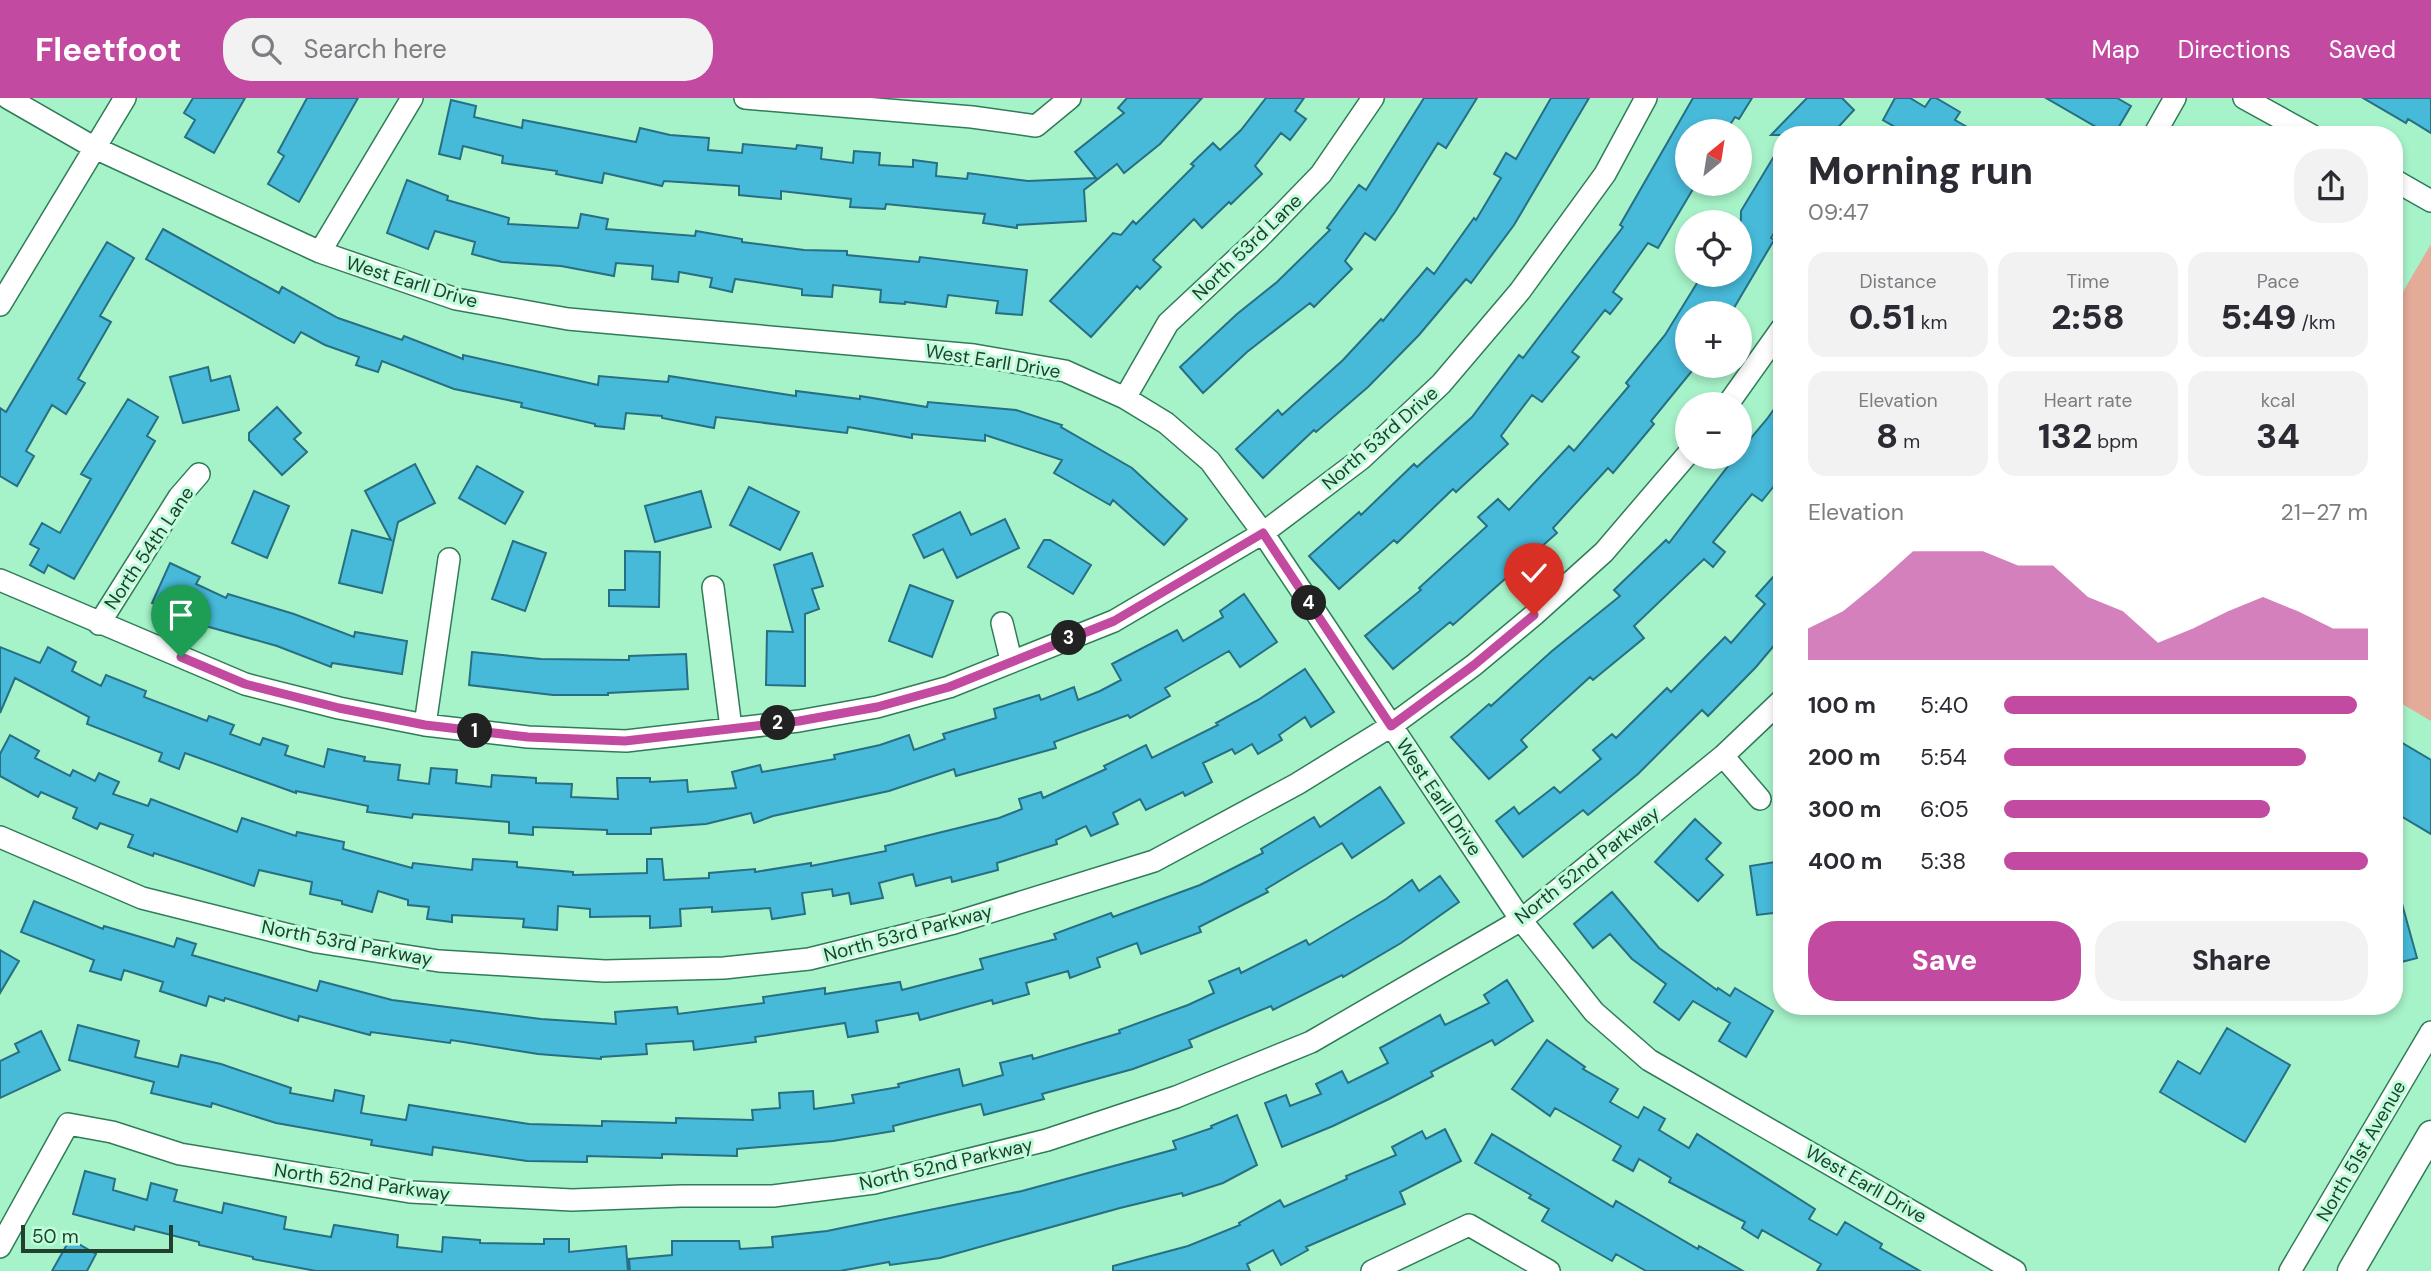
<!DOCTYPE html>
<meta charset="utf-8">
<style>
body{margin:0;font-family:"DM Sans",sans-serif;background:#f2f2f3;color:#2b2b33;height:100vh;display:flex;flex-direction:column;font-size:26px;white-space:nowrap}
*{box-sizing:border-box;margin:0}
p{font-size:23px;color:#7c7c81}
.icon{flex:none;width:38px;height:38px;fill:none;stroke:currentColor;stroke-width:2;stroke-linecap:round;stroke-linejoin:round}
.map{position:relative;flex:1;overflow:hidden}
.details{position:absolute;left:1773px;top:28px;width:630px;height:889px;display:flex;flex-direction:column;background:#fff;border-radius:28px;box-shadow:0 4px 10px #0003}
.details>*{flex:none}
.needle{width:46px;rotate:30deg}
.fabs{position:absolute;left:1675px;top:21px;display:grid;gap:14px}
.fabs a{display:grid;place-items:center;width:77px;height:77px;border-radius:50%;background:#fff;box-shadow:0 4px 10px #0003;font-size:35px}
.scale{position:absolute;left:21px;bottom:18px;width:152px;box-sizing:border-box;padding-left:7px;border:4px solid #214030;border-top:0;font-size:19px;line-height:24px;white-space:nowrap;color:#214030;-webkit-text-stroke:5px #c0fddb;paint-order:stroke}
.pin{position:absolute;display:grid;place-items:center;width:60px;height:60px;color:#fff;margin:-72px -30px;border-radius:50% 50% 50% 0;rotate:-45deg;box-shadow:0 0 7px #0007}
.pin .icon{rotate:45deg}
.km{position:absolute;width:35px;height:35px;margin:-18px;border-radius:50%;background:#222;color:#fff;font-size:19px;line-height:35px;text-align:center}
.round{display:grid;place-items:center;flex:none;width:74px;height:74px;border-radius:28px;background:#f2f2f3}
.headline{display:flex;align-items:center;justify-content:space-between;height:119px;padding:0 35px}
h1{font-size:38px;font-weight:800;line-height:52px}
.figures{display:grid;grid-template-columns:repeat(3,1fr);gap:10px;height:119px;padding:7px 35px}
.figures div{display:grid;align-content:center;border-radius:18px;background:#f2f2f3;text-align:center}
.figures b{font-size:35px;font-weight:800}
.figures small{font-size:19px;font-weight:400}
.figures p{font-size:19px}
.chart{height:196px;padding:14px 35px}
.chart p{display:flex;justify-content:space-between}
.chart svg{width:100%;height:126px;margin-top:7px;fill:#c24ba1;opacity:.7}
.action{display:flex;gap:14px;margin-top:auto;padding:14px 35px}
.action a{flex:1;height:80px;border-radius:28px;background:#c24ba1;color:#fff;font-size:28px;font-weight:800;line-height:80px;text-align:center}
.action a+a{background:#f2f2f3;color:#2b2b33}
ul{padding:0 35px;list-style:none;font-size:23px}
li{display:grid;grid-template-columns:112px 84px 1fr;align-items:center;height:52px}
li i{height:18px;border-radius:9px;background:#c24ba1}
header{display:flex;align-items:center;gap:42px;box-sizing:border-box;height:98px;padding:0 35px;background:#c24ba1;color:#fff}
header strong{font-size:33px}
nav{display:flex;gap:38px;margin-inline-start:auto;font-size:24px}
.search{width:490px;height:63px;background:#f2f2f3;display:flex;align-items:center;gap:18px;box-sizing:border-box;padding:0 24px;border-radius:28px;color:#7c7c81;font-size:26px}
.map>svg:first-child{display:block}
.green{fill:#e3ab98}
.building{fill:#47b9d9;stroke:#276f83;stroke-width:2}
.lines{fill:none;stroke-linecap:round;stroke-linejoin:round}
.minor-casing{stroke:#307c58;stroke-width:24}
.major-casing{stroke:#307c58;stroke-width:29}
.minor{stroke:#fff;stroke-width:21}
.major{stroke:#fff;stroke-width:26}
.route-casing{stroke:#fff;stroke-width:14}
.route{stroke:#c24ba1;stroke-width:9}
.labels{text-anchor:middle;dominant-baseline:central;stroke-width:6;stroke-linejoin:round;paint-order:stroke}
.street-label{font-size:19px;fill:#214030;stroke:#c0fddb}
</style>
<header>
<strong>Fleetfoot</strong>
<div class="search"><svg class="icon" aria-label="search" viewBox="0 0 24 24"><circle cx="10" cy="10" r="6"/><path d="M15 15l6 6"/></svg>Search here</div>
<nav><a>Map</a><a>Directions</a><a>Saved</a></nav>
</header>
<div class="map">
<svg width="2431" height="1173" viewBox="0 0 2431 1173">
<rect width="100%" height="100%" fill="#a7f3c9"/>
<path class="green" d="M2431,146V623L2394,601V209Z"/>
<path class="building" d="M193,0H245L214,55L185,39L195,22L184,15Z
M307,0H358L299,104L268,86L284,58L278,54Z
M1127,0H1202L1160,46L1124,75L1117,66L1084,92L1086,123L1017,127V130L983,125L985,116L886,106L885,111L850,109L851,101L781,93V101L739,97V88L664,83L662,88L604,75L602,85L556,76L557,73L502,65L503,58L463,48L460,61L439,56L451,2L476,8L474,19L522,30L523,22L636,44L640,30L670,37L709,40L708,52L742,55L743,46L796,51L797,47L822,50L821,61L853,65L854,53L880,55L879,67L913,69V62L937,65L936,78L967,81L968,75L1028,83L1096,80L1075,54L1124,15L1118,10Z
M1266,0H1304L1295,13L1306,21L1290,42L1281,35L1255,68L1262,76L1231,106L1229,104L1202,130L1194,121L1153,162L1161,169L1140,191L1137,188L1091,239L1050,203L1113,135L1121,137L1133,123L1136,126L1194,68L1191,66L1213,45L1220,52L1241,32Z
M1424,0H1477L1446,50L1438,45L1395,114L1375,142L1365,135L1345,163L1352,171L1314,209L1310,205L1247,254L1203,295L1180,269L1237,216L1277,184L1330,132L1327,130L1359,87L1366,92Z
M1551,0H1589L1514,127L1471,185L1466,181L1419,237L1368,289L1316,334L1314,332L1263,380L1236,351L1278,312L1282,317L1343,262L1381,221L1383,223L1427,170L1434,176L1474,120L1476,122L1501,80L1494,76L1506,55L1516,61Z
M1693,0H1752L1739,21L1735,19L1726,33H1687V86H1696L1658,150L1648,145L1613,194L1622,201L1610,216L1605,212L1572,254L1579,259L1542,304L1532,297L1501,338L1508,346L1456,394L1453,391L1397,445L1394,442L1339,491L1309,458L1359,414L1361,417L1414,366L1417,369L1472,319L1519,257L1523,260L1623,129L1620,127Z
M1807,0H1842L1854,12L1831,37H1771Z
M1895,0H1910L1925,9L1931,0H1936L1960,14L1955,22L1981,37H1909L1883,22Z
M2046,0H2117L2131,8L2114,37H2110Z
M2363,0H2431V35L2408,21L2406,25Z
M1782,45V122L1771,140L1774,142L1731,215H1687V268H1696L1651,323L1654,326L1613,375L1608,370L1553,430L1557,435L1453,527L1450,524L1393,571L1365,538L1421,492L1419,490L1487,428L1478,419L1498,401L1509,412L1569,348L1574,353L1629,288L1626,285L1665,237L1702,177H1740L1741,113Z
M407,82L448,98L447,102L509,120L508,126L578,130L581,116L608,121L606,131L695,138L696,133L742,141V144L804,152L847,153V157L919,164L920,159L1027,172L1022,217L996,215L998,203L948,197L946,209L905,204V206L880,204L881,192L833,187L832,199L802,197V191L735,181L732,194L710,189L712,180L679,174L678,184L652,181L653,168L616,165L614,178L561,168L502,164L472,156L475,144L435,133L428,151L387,135Z
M163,131L279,195L282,189L338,220L402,242L404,238L463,261V257L598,287L599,278L668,284L669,278L796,298V293L860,301V298L927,309L928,304L1016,312L1062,327L1061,329L1132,370L1187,421L1164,447L1113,402L1110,407L1054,375L1062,362L985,337V343L912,336V340L848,329L847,335L716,319L714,330L662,320V318L626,315L624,331L595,328V326L521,309L522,305L454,291L382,263L378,274L356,267L359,259L325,247L301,234L294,245L146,161Z
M107,144L134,160L100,218L111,224L78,281L85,285L66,316L52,307L26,353L34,358L17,388L0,378V310L6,314Z
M208,269L211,283L230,278L239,312L183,325L170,279Z
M1782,300V378L1762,403L1752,396L1713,444L1725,454L1713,469L1704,461L1634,528L1644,540L1593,582L1590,579L1521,642L1527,649L1489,681L1451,639L1489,606L1491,608L1552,553L1620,498L1614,492L1666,442L1669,445L1735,359H1740V353L1767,321Z
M128,301L158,319L147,338L155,343L74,481L48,467L44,475L30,467L39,451L30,446L42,425L60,435L91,381L81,376Z
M277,309L301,335L294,341L307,354L282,377L249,342V335Z
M415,366L435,405L398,424L382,495L339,485L352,432L391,442L365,393Z
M477,368L523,394L505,426L459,400Z
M749,389L799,414L780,452L730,427Z
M254,393L289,408L267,460L232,445Z
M701,393L711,429L655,444L645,408Z
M960,414L971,437L1005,421L1019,450L957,480L943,451L924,460L913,437Z
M1044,442H1050L1091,467L1073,496L1028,469Z
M513,443L546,455L525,513L492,501Z
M625,453L660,454L659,509L609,508V492H625Z
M812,455L823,488L812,491L819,511L805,516V588L766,587L767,533L793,534L774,467Z
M170,465L200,479L196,486L226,500L228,496L294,516L354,539L355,534L407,543L402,576L332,565L331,569L277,548L202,527L152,505Z
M1782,469V538L1756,569L1708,618L1702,612L1638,676L1588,717L1583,712L1523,759L1496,723L1514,709L1519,716L1554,689L1560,695L1601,661L1593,652L1612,636L1616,640L1667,590L1671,594L1725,539L1731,545L1765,506L1756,498Z
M910,487L953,503L932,559L889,543Z
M1244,496L1277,544L1240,569L1229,553L1165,590L1170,598L1130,620L1128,617L1054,644L1056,650L956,678L954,671L889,693L773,718L754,725L751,715L706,726L651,730V736H607V732L533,729V737L509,735V724L413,716L412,720L367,714L368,708L296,693V695L185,655L179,671L159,663L162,655L87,626L89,619L15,580L0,615V549L40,565L48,549L76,564L72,573L101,588L106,577L146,593L144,599L207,623L209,618L234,627L230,636L260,647L263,640L288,648L285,657L324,669L328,651L365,659L364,663L400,667L398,682L429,686L431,670L457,672L456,685L491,689L492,677L536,680V685L572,686L571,699L618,701L617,680H650V684L687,682L688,694L736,690L732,674L760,667L762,674L835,661L834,657L880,647L909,637L914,652L945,641L943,636L996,620L994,611L1039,597L1041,602L1074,589L1078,602L1100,593L1121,582L1112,566L1177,532L1183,543L1223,519L1220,513Z
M472,554L541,561L629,562V558L686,556L688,591L608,595V597H553L469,587Z
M1305,571L1334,614L1311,629L1305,619L1279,637L1282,642L1258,656L1252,646L1235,656L1232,651L1203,665L1212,684L1185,698L1183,694L1146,712L1140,701L1113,715L1118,726L1091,738L1086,728L1056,742L1057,746L997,765L998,772L952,784L951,779L916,788L913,776L879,785L883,800L851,806L849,795L833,798L832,791L802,795L805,816L772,821L770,810L712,814V809L680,811L681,828L650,830V818L590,819V811L558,808L557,832L523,829L524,821L452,817V824L427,821L429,809L408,807V802L378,793L372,814L342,806V803L310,796L312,784L259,772L254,788L154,755L153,758L128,749L133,737L100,725L97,731L73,720L77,710L41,694L38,699L0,678V656L10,637L39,653L35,660L70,678L73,672L95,683L99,675L119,684L113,696L148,708L151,701L237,734L242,720L296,738L297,734L344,744L343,751L412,770L413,765L472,772L473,761L517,764V769L573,774V777L647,775V761H662L664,782L709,780V775L755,771V774L811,765V768L886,753L885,748L999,720L1022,711L1019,701L1041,694L1043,700L1106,671L1104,668L1146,647L1152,660L1218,627L1216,625L1258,602Z
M2394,640L2431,662V736L2394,714Z
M1380,689L1404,725L1352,760L1342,745L1266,791L1268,794L1199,829L1201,834L1141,856L1137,845L1097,860L1100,869L1070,880L1068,873L1026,885L1029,896L993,906L992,902L920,922L918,915L876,923L878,934L848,939L845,925L755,939L756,944L694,952L693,943L646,946L647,956L601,959V961L538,956L451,942L450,945L371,934L370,937L299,918L298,923L225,900L224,903L209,898L206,908L160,893L163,884L124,872L121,882L90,873L94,862L21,834L34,803L103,831L104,828L174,849L177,840L196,846L192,857L317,893L320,883L392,902L541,921L616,926L615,914L677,909L678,916L764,905L763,899L825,890V896L900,884L902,892L983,871L980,861L1056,841L1054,836L1111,815L1113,819L1200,787L1263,755L1261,751L1314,719L1320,729Z
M1695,721L1721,745L1706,761L1723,777L1698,803L1655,764Z
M1782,763V814L1757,817L1750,768Z
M1440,778L1459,804L1401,845L1343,879L1342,877L1273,912L1271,908L1189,942L1192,949L1133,971L1042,996L1044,1001L984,1017L981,1006L893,1028L894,1033L833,1043L737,1051V1058L662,1056V1060L587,1058V1064L527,1063L433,1049L432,1057L371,1047L372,1042L276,1025L212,1005L211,1009L151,995L154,984L69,962L78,927L139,943L135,959L178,969L181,957L221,966L291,990L290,995L333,1003L335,992L364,998L361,1015L406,1022L409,1007L529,1026L602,1028V1023L676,1025V1020L753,1022L752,1012L780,1010L779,995L813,993L814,1011L854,1005L852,997L899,989L898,986L959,971L963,988L1003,977L1000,965L1032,957L1033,961L1120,935L1119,932L1188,907L1214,895L1209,883L1239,870L1241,875L1306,842L1309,847L1386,801L1412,782L1419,793Z
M1612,794L1659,850L1717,892L1718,890L1730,898L1735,890L1773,913L1746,959L1719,943L1730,925L1693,903L1679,922L1654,904L1666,886L1632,861L1610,836L1593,850L1574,826Z
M2394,795H2399L2417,860L2394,866Z
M0,852L19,863L0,895Z
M1507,882L1533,923L1495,947L1492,942L1431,974L1433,978L1389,1001L1333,1028L1282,1049L1265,1005L1286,997L1290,1008L1321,996L1316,986L1342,973L1348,985L1388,965L1380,950L1440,917L1445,927L1489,905L1484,897Z
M2227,930L2290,967L2245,1044L2160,994L2178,963L2200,976Z
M41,933L60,972L0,1000V963L19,954L15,946Z
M1547,942L1585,969L1583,971L1618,991L1610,1004L1638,1020L1644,1009L1665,1021L1659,1032L1689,1050L1697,1036L1815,1111L1809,1121L1837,1137L1845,1124L1882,1146L1880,1150L1920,1173H1817L1821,1166L1762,1132L1758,1140L1742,1130L1745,1124L1669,1084L1671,1080L1639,1061L1633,1073L1613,1062L1621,1048L1555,1010L1550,1018L1512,991Z
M1237,1017L1257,1067L1223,1085L1183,1098L1182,1095L1120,1110L940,1160L890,1167L889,1164L840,1173H630L629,1161L672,1157V1143H739L740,1151L773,1149L772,1139L827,1133L1022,1093L1176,1051L1173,1043L1212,1030L1211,1028Z
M1445,1031L1461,1063L1400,1094L1405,1106L1306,1149L1308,1152L1281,1167L1273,1152L1247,1166L1250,1173H1113V1168L1188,1148L1240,1127L1239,1125L1280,1102L1284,1109L1347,1081L1346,1078L1396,1057L1392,1049L1422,1033L1426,1041Z
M1492,1036L1613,1109L1616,1103L1698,1151L1699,1148L1743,1173H1646L1616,1156L1612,1163L1542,1123L1549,1111L1529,1100L1531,1097L1475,1065Z
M85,1073L115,1081L113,1092L147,1102L151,1085L177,1092L174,1103L222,1115L224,1105L286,1119L284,1131L331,1139L334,1127L398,1137L397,1149L442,1154L443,1139L480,1142V1145L544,1146V1141H569V1154L626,1148L628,1173H316L253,1161V1159L199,1147V1144L135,1128L134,1132L73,1116Z
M70,1141L96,1156L87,1173H52Z"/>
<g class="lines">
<g class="minor-casing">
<path id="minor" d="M8,0L95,50L320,154L456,201L568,221L974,257L1065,273L1125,300L1166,325L1210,363L1263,435L1521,822L1594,914L1649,962L2015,1173
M745,0L972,19L1036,28L1070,0
M2244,0L2311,37
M2154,37L2175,0
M2394,82L2431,103
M320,154L412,0
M0,207L125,0
M1125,300L1168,225L1259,140L1321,76L1373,0
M1728,306L1782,230
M0,482L245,586L339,610L425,627L528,639L626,643L799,623L877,609L949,589L1114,523L1263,435L1361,361L1441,286L1520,193L1605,76L1646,0
M713,489L731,630
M1002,525L1011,562
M99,526L179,399L199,376
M425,627L449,461
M1723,658L1760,701
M0,739L142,800L317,844L439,863L605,873L724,870L809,861L954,825L1154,763L1297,686L1391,628L1474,567L1534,517L1604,454L1687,357
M0,1149L68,1026L112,1034L180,1056L410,1094L572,1102L682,1098H773L874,1085L1047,1042L1176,999L1311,944L1521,822L1723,658L1782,602
M1372,1173L1469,1127L1549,1173
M2290,1173L2431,934"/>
</g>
<g class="major-casing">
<path id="major" d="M2351,1173L2431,1036"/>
</g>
<use href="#minor" class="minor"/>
<use href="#major" class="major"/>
</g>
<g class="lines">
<g class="route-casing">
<path id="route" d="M181,559L245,586L339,610L425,627L528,639L625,643L799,623L877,609L949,589L1114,523L1263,435L1391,628L1474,567L1534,517"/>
</g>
<use href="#route" class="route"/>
</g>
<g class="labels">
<g class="street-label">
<text transform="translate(1247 149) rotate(-44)">North 53rd Lane</text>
<text transform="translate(412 184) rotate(17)">West Earll Drive</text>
<text transform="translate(993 263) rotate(9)">West Earll Drive</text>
<text transform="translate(1380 340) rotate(-41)">North 53rd Drive</text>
<text transform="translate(149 450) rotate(-56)">North 54th Lane</text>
<text transform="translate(1439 699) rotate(56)">West Earll Drive</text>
<text transform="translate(1587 767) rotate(-38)">North 52nd Parkway</text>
<text transform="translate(908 835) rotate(-15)">North 53rd Parkway</text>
<text transform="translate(347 845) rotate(11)">North 53rd Parkway</text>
<text transform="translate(2361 1053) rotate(-60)">North 51st Avenue</text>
<text transform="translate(946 1066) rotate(-13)">North 52nd Parkway</text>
<text transform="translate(362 1084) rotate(8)">North 52nd Parkway</text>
<text transform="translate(1866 1086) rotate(30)">West Earll Drive</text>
</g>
</g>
</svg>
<div class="fabs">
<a><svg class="needle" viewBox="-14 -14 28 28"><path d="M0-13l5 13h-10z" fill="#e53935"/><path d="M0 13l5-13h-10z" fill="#7c7c81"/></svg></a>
<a><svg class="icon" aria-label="locate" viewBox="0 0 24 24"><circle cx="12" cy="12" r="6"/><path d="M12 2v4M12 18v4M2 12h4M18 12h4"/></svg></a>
<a>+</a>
<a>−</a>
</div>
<div class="scale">50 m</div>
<div class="pin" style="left:181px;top:559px;background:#1e9e55"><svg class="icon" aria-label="arrive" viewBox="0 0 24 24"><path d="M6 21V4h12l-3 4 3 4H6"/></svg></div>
<div class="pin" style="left:1534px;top:517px;background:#d93025"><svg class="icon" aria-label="check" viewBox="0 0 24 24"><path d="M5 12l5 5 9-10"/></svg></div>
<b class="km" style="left:475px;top:633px">1</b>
<b class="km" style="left:778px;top:625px">2</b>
<b class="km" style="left:1069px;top:540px">3</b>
<b class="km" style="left:1309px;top:505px">4</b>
<section class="details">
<div class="headline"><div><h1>Morning run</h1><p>09:47</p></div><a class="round"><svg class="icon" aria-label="share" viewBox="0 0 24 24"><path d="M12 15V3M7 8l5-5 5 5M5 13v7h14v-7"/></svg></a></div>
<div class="figures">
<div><p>Distance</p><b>0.51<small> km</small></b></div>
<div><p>Time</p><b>2:58</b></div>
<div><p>Pace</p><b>5:49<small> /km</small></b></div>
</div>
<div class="figures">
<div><p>Elevation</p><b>8<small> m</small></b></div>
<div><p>Heart rate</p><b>132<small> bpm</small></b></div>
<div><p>kcal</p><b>34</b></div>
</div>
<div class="chart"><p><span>Elevation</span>21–27 m</p>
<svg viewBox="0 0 160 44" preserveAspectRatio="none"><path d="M0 44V33L10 27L20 17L30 6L40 6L50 6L60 11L70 11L80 22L90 27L100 38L110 33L120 27L130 22L140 27L150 33L160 33V44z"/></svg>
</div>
<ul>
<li><b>100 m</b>5:40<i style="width:97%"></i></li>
<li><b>200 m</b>5:54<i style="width:83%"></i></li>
<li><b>300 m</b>6:05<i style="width:73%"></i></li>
<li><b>400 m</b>5:38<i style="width:100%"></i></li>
</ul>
<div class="action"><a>Save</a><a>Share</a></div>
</section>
</div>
